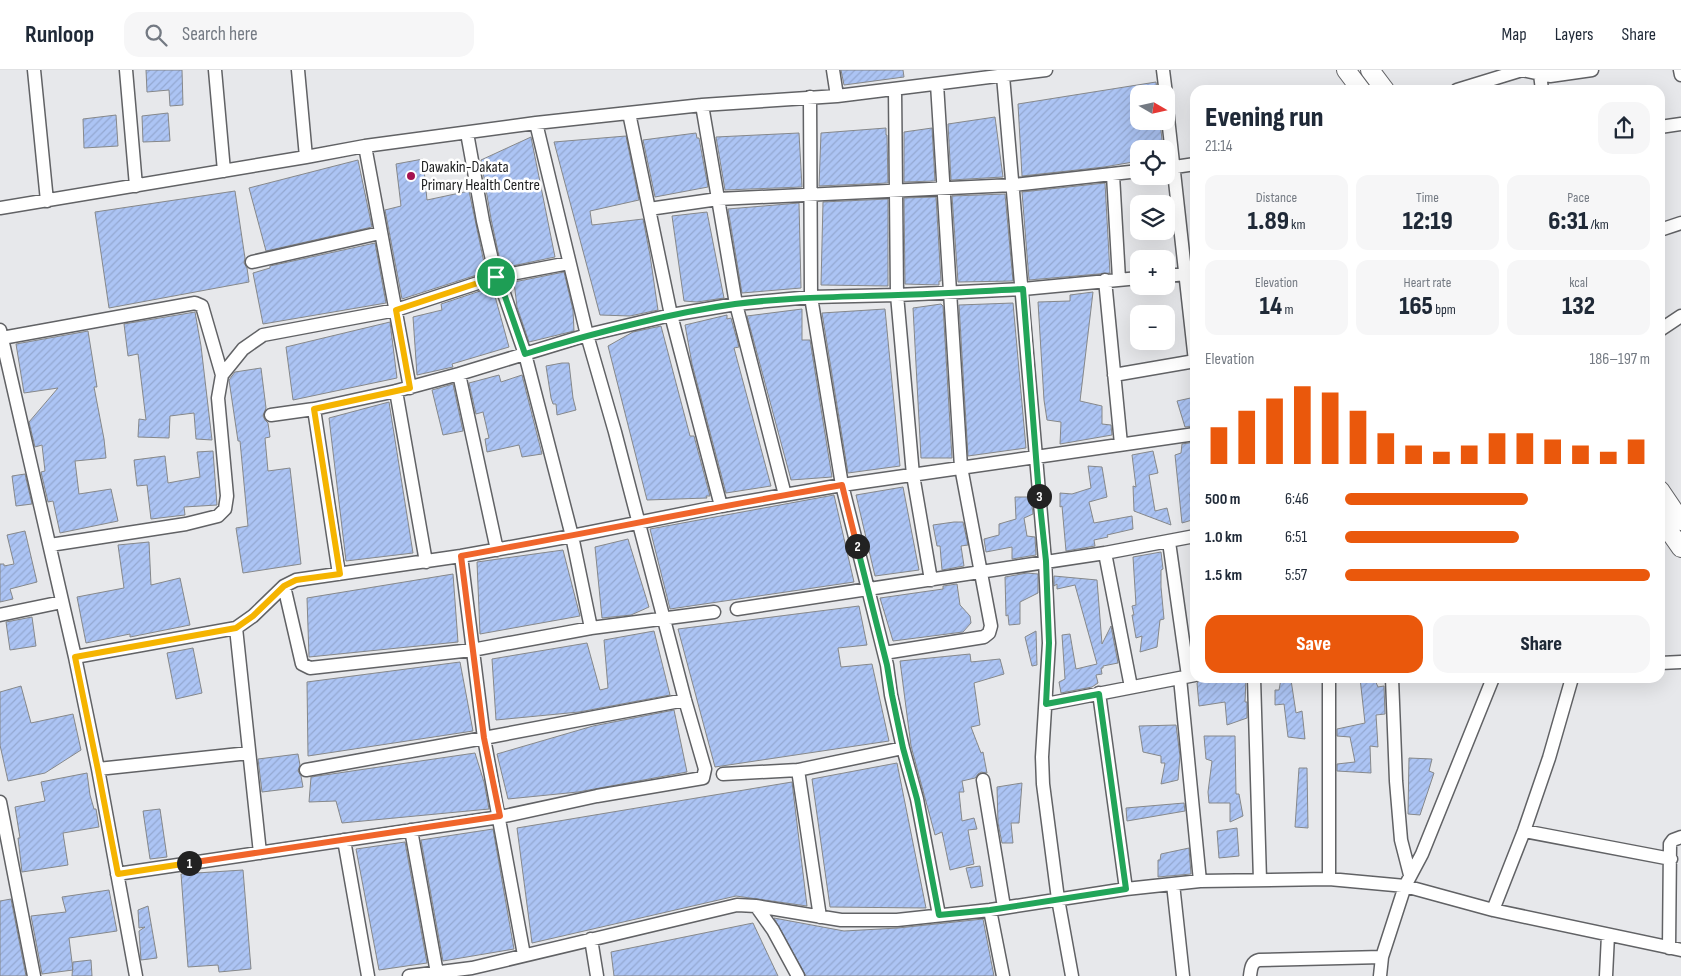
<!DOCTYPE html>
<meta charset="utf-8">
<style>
body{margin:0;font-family:"Sofia Sans Condensed",sans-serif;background:#f6f6f7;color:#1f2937;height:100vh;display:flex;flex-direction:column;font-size:19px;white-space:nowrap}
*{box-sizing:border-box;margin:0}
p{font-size:16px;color:#747a83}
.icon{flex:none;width:28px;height:28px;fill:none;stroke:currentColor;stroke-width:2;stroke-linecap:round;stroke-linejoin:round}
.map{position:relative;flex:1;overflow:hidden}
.details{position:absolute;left:1190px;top:15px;width:475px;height:598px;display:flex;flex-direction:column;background:#fff;border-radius:15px;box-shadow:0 5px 20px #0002}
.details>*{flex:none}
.needle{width:32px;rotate:99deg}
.fabs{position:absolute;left:1130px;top:15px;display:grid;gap:10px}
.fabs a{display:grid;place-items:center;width:45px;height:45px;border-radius:10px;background:#fff;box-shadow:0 5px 20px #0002;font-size:25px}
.pin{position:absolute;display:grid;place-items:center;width:42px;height:42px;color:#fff;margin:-21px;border:2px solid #fff;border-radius:50%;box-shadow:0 1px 5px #0007}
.km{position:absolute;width:25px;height:25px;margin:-12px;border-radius:50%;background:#222;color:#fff;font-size:14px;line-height:25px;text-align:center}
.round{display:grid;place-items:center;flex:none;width:52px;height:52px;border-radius:15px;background:#f6f6f7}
.summary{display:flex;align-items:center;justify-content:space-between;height:85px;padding:0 15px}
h1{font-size:28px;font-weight:800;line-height:38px}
.figures{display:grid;grid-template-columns:repeat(3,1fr);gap:8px;height:85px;padding:5px 15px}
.figures div{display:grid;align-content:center;border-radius:12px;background:#f6f6f7;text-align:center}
.figures b{font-size:25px;font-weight:800}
.figures small{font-size:14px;font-weight:400}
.figures p{font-size:14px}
.chart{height:140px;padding:10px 15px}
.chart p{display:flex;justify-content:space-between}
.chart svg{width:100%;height:90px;margin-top:5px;stroke:#ea580c;stroke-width:6}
.cta{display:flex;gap:10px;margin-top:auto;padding:10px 15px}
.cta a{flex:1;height:58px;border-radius:15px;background:#ea580c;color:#fff;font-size:20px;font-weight:800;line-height:58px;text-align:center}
.cta a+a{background:#f6f6f7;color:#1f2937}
ul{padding:0 15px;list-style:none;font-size:16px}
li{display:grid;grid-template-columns:80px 60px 1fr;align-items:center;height:38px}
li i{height:12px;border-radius:6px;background:#ea580c}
header{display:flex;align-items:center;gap:30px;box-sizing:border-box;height:70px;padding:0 25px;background:#fff;border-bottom:1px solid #e0e1e3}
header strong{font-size:24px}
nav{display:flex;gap:28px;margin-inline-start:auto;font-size:18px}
.search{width:350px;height:45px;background:#f6f6f7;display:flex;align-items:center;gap:12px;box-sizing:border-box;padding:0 18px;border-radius:15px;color:#747a83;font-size:19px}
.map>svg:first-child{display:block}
.building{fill:url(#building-hatch);stroke:#86888a}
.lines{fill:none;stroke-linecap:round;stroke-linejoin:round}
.street-casing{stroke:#616265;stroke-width:15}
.secondary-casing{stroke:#616265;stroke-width:20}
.street{stroke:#fff;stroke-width:12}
.secondary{stroke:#fff;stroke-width:18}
.split-1-casing{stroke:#fff;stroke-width:10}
.split-2-casing{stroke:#fff;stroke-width:10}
.split-3-casing{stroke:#fff;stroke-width:10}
.split-4-casing{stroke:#fff;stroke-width:10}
.split-1{stroke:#f5b400;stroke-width:6}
.split-2{stroke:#f0652b;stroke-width:6}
.split-3{stroke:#22a559;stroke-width:6}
.split-4{stroke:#22a559;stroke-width:6}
.poi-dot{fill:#a51250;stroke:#fff;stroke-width:2}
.labels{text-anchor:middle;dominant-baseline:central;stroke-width:5;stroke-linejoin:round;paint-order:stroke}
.poi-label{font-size:16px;fill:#1d1e1f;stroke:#fff;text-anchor:start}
</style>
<header>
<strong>Runloop</strong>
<div class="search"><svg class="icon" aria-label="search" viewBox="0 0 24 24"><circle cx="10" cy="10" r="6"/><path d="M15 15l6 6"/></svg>Search here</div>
<nav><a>Map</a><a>Layers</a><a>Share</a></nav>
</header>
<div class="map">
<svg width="1681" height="906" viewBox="0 0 1681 906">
<defs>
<pattern id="building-hatch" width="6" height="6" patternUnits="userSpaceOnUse" patternTransform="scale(1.25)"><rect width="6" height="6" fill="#acc4f4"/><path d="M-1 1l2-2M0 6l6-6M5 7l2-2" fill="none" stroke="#94a8d1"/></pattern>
</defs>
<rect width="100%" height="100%" fill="#e7e8eb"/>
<path class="building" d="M146,0H182L183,35L170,36L169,20L147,22Z
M841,0H903L904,7L844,15Z
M1156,12L1158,24H1139V51H1160L1163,79H1139V91L1104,97L1022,106L1018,34Z
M168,43L170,71L143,72L142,46Z
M116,45L118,76L84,78L83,49Z
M995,47L1003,107L951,110L948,54Z
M886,58V65H887L888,113L819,116L821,63Z
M932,58L935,111L904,112V62Z
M696,63L697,68H699L708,117L655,127L643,70Z
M799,63L802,117L725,120L716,67Z
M626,66L639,130L590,141L592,155L643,149L650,185L658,240L630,246L600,245L554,72Z
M531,67L555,187L512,196V193L501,195L491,149L481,90Z
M423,89L427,130L469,121L486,202L402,229L385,140L401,136L396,94Z
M358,90L372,157L266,181L249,118Z
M1105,113L1110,203L1029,210L1022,122Z
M235,121L245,188L244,193L247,198L249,212L109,238L95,142Z
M1005,124L1013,211L958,212L952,126Z
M936,127L941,211H939V215L905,214L904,128Z
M888,129V216L821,215L823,132Z
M799,133L801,218L742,223L728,139Z
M707,142L724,228L697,232L684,231L672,146Z
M375,173L386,233L263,254L253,203L270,198V196Z
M564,202L573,240L574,261L529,272L517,237L514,212Z
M489,218L490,220L493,219L509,277L452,294L453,297L417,305L413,247L442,240L441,234Z
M1093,222L1080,331L1102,336V354L1111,355L1112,365L1060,374L1061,352L1047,350L1044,330L1038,232L1070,231V225Z
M1013,233L1026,378L968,386L959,235Z
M941,234L943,236L952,388H921L913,238Z
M802,239V270H810L832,407L791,410L747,246Z
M885,239L900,396L848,403L822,243Z
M195,242L201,276L212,370L196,369L194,343L170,346L169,368L138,367L139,349L146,350L138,284L128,286L124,254Z
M727,245V249L731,248L739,277L734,278L771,416L726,423L692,294L685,255Z
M390,252L397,308L293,330L286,277Z
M661,256L690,366H694L710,426H706L707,428L647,430L608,276L633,262Z
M88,261L97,317H94L104,369L106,388L75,391L79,424L111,419L118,451L60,463L53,431L48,432L41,402L45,401L42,375L35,377L29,352L58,318L24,323L16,274Z
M562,293H569L573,328L576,340L557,345L556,334H553L551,328L546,296Z
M261,298L266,338L263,346L265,350L268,353L270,367L265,368L268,401L290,398L301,494L243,503L236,458L248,456L240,371H238L229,310L235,302Z
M499,305L501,312L522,305L542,384L522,387L519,375L487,382L485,369L489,368L483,342L476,344L469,313Z
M453,314L463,361L443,365L432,320Z
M1195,327V356L1185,357L1177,331Z
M389,332L413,483L346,491L329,348Z
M1195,372V423L1190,424L1192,450L1182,453L1175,385L1181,383L1182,374Z
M213,381L217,435L184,437L185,445L151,449L147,415L137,416L134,390L165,386L168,413L200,407L197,382Z
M1153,381L1158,403L1149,405L1155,441L1167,438L1171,455L1134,441L1133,416L1136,417L1132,385Z
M1088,396L1102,397L1107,427L1089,432L1094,453L1132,446L1133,459L1107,465L1108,467L1094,470L1095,476L1066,481L1062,436L1060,437V423L1072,424L1091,418Z
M25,404L32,434L16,436L12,406Z
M903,417L919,500L875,506L856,425Z
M834,425L854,512L670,539L650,459Z
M1015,427H1031L1033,444L1024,448L1027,466L1035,467L1036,485L1012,489V477L986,482L984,469L999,465V454L1016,449Z
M954,452H963L968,475L961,476L964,496L942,500L940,476H937L933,455Z
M25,461L37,512L10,519L13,529L0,532V494H4V496L14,494L7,465Z
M628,469L649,537L631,545L602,548L595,477Z
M149,472L151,515L180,508L190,555L130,567V564L86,573L77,527L124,518L118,475Z
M563,480L580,546L480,564L477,492Z
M1161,482L1163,499L1161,500V517L1164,549L1160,550L1157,577L1140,582L1142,566L1136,568L1132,545H1134L1132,536L1136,535L1133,487Z
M1027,503L1038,504V523L1020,532V554L1009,555L1008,545L1006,546L1005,507Z
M453,504L458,572L309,587L307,528Z
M1054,506L1097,510L1102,574L1111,556L1118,593L1103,596V598H1101L1102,604L1096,605L1098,613L1092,617L1061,623L1059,612L1065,609L1062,565L1070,564L1076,599L1097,594L1075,515L1057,519V514L1054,516Z
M957,514L960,535L970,546L971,553L963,562L893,571L880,528L943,519V516Z
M859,536L867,575L838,578L841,597L872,594L889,671L715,697L678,559Z
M32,547L36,576L10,580L6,552Z
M654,561L670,625L579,642L496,650L492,589L587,573L600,620L608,618L604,570Z
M1036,561L1037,595L1032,596L1025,567Z
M193,578L202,623L176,629L167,583Z
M970,584L971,592L1000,589L1004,604L974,613L980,655L971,657L981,683L983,682L987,703L981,702L978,704L975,708L962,711L964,722H959L962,751L974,748L977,759L968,760L974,794L950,800L942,762L935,765L911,676L900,591Z
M460,592L473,661L308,686L307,612Z
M1203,608H1246L1245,632H1247V648L1227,655L1225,632L1199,636L1197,613Z
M1360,608H1374L1378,617L1384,616L1385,644L1376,645L1378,677L1370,676L1371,703L1337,701V694L1355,692L1350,667L1337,666V659L1365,653Z
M1281,609L1291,610L1296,643L1302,641L1305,669L1288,667L1284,634L1275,635V620H1279Z
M21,616L31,653L73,644L81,680L45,703L8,711L0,675V622Z
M674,640L687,702L578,722L508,729L497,684L593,656Z
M1176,655L1180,686L1178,710L1161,714L1165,693H1161V686L1143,682L1139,656Z
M1204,666H1235L1236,724H1239L1243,746L1230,752V733H1209L1208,722L1212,691L1206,689Z
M475,683L484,712L489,739L342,753L336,731L309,732L311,707Z
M298,684L300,695L298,701L301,706L303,717L262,722L258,689Z
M1409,688L1432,689L1429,701L1434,703L1420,745L1408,744Z
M897,693L926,838L830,837L812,709Z
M1299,698H1307L1308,758L1295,757Z
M87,703L90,725L94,739H96L99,757L63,763L68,795L22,802L18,768H20L15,737L45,731L41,712Z
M792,712L807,836L736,826L532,873L517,758Z
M1022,713L1019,753H1011L1013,773H1002L998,753L997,717Z
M1184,733L1185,741L1127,751L1126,738Z
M160,739L167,787L150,789L143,741Z
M1237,758L1239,786L1219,788L1217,761Z
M493,759L514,879L443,891L421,770Z
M405,772L427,893L379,900L356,779Z
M1189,778L1191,804L1158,807V790H1160L1161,784Z
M980,796L983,816L971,818L966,798Z
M243,800L251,899L219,902L218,895L188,897L181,804Z
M109,820L117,861L69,868L73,900L42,904L31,846L66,842L62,827Z
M11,829L26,906H0V831Z
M148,836L157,888L141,890L139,861L145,857L139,858L138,840Z
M774,848L844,861L898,858L983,849L994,906H806Z
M753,853L778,906H614L611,882Z
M91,890L92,906H72L73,892Z"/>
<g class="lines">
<g class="street-casing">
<path id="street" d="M34,0L47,131
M126,0L136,116
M215,0L224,101
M298,0L306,87
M833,0L837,26
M1163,0L1166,24
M1680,0L1681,5
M1540,4L1542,20
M1003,6L1045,491L1049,573L1042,687L1043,714L1058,829L1072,906
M895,19L897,225L913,405L931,510
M1457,20L1522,0L1550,6L1592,0
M810,27L811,227L842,415L887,595L891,625L903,678L917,729L939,845
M1166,30L1195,291
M702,35L736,234L785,425
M629,43L671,245L721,436
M1660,57L1681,54
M467,63L483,151L496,207L501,215L525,284L572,466L591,558
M365,76L410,318
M1168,98L1195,94
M1113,105L1119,209
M0,138L306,87L365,76L536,53L702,35L837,26L1046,0
M649,139L718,129L1013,115L1139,101
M1660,160L1681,153
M252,192L380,163
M1166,206L1195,203
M1105,210L1121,374
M0,260L75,587L98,699L136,906
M1660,260L1681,246
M2,268L195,233L202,236L222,305
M459,304L497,480
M1114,305L1195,291
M396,321L426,492
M314,339L339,504
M271,345L314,339L396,321L459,304L587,265L671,245L736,234L811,227L897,225L1023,219L1139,208
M1169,472L1188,606
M50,475L186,454L218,446L225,439L227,426L218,328L222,305L243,279L263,265L396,240L496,207L569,193
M1105,483L1131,617
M461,486L484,668L524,885
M284,516L302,594L310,598L472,580L591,558L714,542
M737,539L1105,483L1195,466
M0,545L62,532
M236,558L260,783
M884,583L984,567L989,563L991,556L961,397L937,14
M75,587L236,558L253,546L284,516L296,510L461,486L572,466L721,436L842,415L1195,364
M1660,593L1681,592
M1180,608L1200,811
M1254,608L1260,810
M1329,608V809
M1392,608L1396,711L1401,770L1410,805
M1099,623L1126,819
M1046,634L1195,605
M98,699L249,683
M306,700L484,668L685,630
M798,700L820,847
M723,704L798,700L903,678
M983,710L1004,837
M0,732L34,906
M411,760L437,903
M1524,761L1671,789
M344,770L368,906
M117,804L500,747L597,726L703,708L705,699L685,630L615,362L587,265L536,53
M1173,814L1183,906
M756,836L773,860L798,906
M990,840L1003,906
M1493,840L1524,761L1549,688L1572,608
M591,869L597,906
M1669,878L1670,774L1673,770L1681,767
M409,906L472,898L737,835L756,836L841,850H897L990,840L1126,819L1200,811L1329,809L1405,816L1493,840L1681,880
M1250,906C1251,899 1251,892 1259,890L1382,887
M1380,906L1382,887L1405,816L1422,784L1493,608
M1606,906L1608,865"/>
</g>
<g class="secondary-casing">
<path id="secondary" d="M1346,0L1361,20
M1370,0L1385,20
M1660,420L1681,451
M1660,448L1681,478"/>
</g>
<use href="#street" class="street"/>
<use href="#secondary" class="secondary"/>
</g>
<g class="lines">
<g class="split-1-casing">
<path id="split-1" d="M189,793L118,804L98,700L75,587L236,558L253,546L284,516L296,510L340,504L314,339L410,318L396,240L496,207"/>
</g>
<g class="split-2-casing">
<path id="split-2" d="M189,793L500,746L484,668L461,486C588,463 715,437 842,415L857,476"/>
</g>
<g class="split-3-casing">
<path id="split-3" d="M857,476L887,595L892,625L903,678L917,729L939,845L990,840L1126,819L1099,624L1046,634L1049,573L1046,491L1039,426"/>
</g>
<g class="split-4-casing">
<path id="split-4" d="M496,207L501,215L525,284C594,263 664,244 735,234C789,227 843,227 898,225C939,224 981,221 1023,219L1039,426"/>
</g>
<use href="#split-1" class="split-1"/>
<use href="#split-2" class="split-2"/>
<use href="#split-3" class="split-3"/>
<use href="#split-4" class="split-4"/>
</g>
<circle class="poi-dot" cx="411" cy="106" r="5"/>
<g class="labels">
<g class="poi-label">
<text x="421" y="97">Dawakin-Dakata<tspan x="421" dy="18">Primary Health Centre</tspan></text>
</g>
</g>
</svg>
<div class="fabs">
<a><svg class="needle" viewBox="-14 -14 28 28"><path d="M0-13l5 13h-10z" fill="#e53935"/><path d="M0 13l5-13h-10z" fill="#747a83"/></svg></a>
<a><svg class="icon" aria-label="locate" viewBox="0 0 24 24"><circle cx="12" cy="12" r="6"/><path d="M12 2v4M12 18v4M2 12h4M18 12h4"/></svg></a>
<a><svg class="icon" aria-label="layers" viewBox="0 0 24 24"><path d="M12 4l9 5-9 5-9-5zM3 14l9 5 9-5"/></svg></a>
<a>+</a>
<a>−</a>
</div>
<div class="pin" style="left:496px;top:207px;background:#1e9e55"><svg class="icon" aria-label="arrive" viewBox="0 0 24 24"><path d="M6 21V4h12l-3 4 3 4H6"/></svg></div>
<b class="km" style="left:189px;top:793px">1</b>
<b class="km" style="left:857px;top:476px">2</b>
<b class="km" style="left:1039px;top:426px">3</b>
<section class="details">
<div class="summary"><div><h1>Evening run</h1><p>21:14</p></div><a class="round"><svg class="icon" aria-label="share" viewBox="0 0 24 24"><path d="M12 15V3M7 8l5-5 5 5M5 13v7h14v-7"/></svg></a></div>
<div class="figures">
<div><p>Distance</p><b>1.89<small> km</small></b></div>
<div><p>Time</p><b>12:19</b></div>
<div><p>Pace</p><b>6:31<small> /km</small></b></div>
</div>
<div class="figures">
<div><p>Elevation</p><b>14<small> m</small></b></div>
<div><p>Heart rate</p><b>165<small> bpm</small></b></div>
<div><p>kcal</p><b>132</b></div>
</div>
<div class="chart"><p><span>Elevation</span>186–197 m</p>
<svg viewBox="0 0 160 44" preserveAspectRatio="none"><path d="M5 44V26M15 44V18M25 44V12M35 44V6M45 44V9M55 44V18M65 44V29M75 44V35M85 44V38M95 44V35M105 44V29M115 44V29M125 44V32M135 44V35M145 44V38M155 44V32"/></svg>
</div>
<ul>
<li><b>500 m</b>6:46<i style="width:60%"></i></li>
<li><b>1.0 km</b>6:51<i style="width:57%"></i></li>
<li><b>1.5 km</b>5:57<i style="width:100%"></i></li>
</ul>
<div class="cta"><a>Save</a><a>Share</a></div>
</section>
</div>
